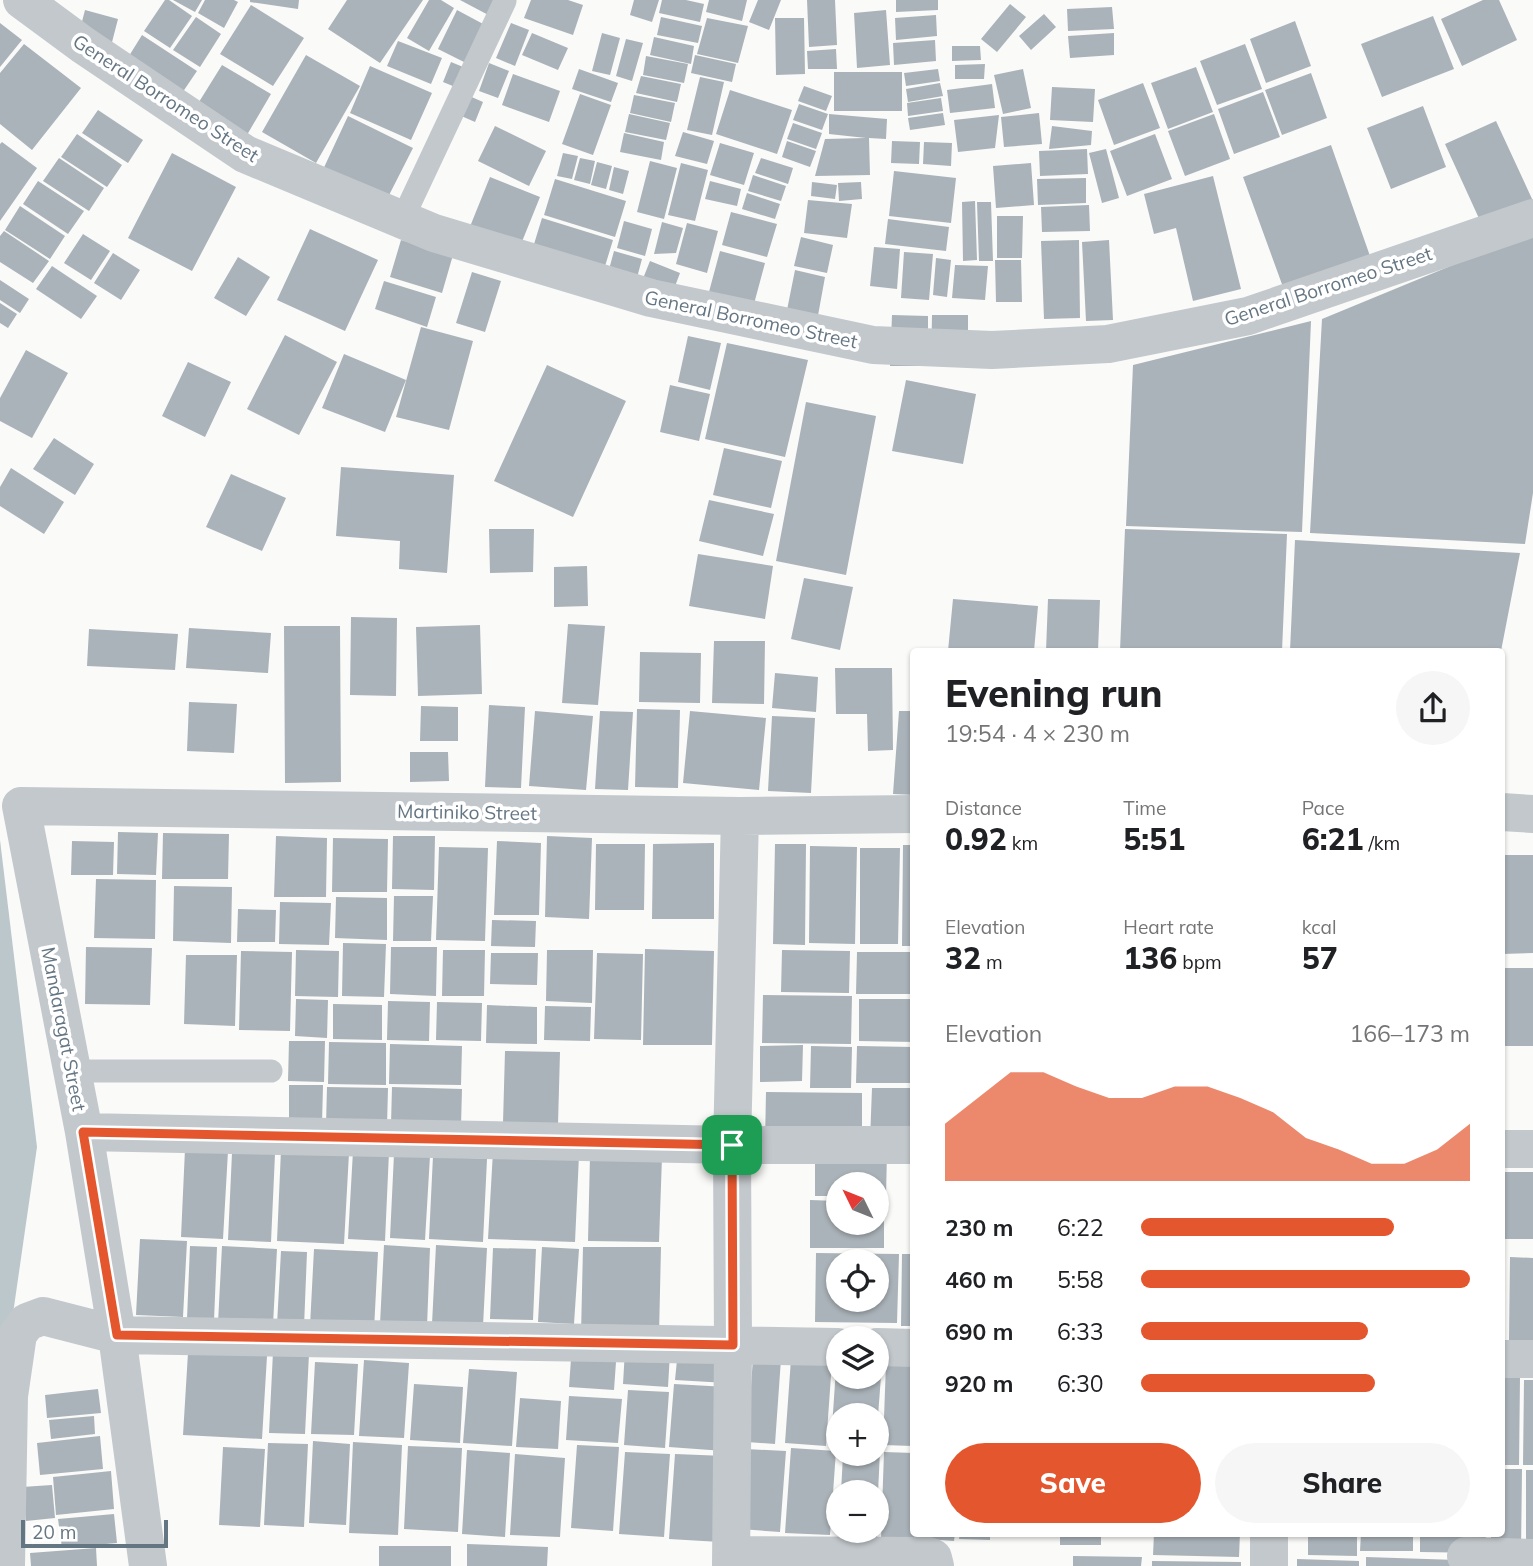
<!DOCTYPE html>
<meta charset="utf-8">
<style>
body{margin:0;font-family:Mulish,sans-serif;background:#f6f6f6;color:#202124;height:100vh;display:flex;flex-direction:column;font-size:26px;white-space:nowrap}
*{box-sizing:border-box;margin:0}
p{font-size:23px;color:#757577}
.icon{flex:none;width:38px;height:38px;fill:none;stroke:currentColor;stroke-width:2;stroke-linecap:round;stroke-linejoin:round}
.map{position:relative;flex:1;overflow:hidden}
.details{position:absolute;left:910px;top:648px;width:595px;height:889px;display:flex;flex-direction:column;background:#fff;border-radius:7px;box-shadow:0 2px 5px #0004}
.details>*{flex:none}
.needle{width:46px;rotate:313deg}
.fabs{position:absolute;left:826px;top:1172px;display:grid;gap:14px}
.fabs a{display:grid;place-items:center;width:63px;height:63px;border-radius:50%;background:#fff;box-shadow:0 2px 5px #0004;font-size:35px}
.scale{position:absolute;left:21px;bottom:18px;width:147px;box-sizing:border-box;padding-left:7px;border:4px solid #657683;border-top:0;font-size:19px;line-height:24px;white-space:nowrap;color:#657683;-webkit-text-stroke:5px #fff;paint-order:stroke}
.pin{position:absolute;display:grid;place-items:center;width:60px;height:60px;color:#fff;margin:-30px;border-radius:14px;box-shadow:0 4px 10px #0006}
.round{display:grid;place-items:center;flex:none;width:74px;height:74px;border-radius:37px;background:#f6f6f6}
.summary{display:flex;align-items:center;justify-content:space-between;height:119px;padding:0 35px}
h1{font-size:38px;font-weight:800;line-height:52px}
.figures{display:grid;grid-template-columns:repeat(3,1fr);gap:10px;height:119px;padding:7px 35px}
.figures div{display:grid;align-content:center}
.figures b{font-size:30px;font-weight:800}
.figures small{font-size:19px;font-weight:400}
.figures p{font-size:19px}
.chart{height:196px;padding:14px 35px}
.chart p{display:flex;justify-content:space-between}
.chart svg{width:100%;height:126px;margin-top:7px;fill:#e4572e;opacity:.7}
.primary-button{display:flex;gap:14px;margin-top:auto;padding:14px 35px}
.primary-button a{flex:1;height:80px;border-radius:42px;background:#e4572e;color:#fff;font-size:28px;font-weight:800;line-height:80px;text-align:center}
.primary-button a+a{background:#f6f6f6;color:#202124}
ul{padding:0 35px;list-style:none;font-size:23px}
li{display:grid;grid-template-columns:112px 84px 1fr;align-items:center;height:52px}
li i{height:18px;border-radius:9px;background:#e4572e}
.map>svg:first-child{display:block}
.water{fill:#bbc7cb}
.building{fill:#aab3b9;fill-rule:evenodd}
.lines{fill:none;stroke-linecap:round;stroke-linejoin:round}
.lane{stroke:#c3c8cc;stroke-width:23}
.street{stroke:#c3c8cc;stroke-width:38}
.route-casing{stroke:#fff;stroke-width:14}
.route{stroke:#e4572e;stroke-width:9}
.labels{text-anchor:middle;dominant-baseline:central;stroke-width:7;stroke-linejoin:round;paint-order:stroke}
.street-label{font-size:19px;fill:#657683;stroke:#fff}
</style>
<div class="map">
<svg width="1533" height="1566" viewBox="0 0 1533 1566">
<rect width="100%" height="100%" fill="#fafaf8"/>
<path class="water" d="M0,840L37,1147L0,1404Z"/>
<path class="building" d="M165,0H169L192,16L170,48L144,31Z
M173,0H202L195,12Z
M205,0H234L238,2L224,28L198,13Z
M250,0H299L298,9L250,2Z
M347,0H423L380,63L328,29Z
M429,0H441L454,8L429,51L407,38Z
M460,0H501L494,18Z
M531,0H568L583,5L573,35L524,18Z
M634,0H659L652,22L630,15Z
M662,0H686L704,4L700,22L659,13Z
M709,0H747L742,21L706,12Z
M758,0H781L769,30L749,22Z
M807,0H835L837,45L809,47Z
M896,0H938V10L896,12Z
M1483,0H1499L1517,40L1462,66L1441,19Z
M1010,4L1026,17L997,52L981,39Z
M251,5L304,38L273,86L220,54Z
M1112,7L1114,29L1068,31L1067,9Z
M85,10L118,19L111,46L78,37Z
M457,10L485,25L466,63L438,49Z
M886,10L890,65L857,68L854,13Z
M1044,14L1056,27L1031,50L1019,36Z
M936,15L937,36L896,40L895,18Z
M1433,16L1454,69L1382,97L1361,44Z
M196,17L221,34L200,67L173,50Z
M661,17L702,26L698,43L657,35Z
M707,18L748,26L738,63L697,54Z
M775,18H804L805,74L776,75Z
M1295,21L1311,66L1266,83L1250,39Z
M0,23L22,40L0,67Z
M511,23L529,30L515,66L496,58Z
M532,33L568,48L558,70L522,55Z
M602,33L620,38L610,75L592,71Z
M1114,33V55L1070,58L1068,36Z
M142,35L197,71L178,99L124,64Z
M654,37L694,46L691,64L650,55Z
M626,39L643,43L632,81L616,76Z
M935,40L936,61L894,65L893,43Z
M398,41L442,58L431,84L387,66Z
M24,44L81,88L32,150L0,124V73Z
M1245,44L1262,89L1217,105L1200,61Z
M952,46H980L981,60L952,61Z
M836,49L837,69H808L807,51Z
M306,55L360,86L316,163L262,132Z
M695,55L736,64L732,82L691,73Z
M646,56L688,64L684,83L643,75Z
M451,62L468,69L460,89L443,82Z
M489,63L509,71L498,98L479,91Z
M985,64L984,79H955V65Z
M222,65L271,94L244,140L194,110Z
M370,66L432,93L411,140L350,113Z
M1196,67L1213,112L1168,129L1151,83Z
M579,69L618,83L611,102L572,89Z
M938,69L940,81L906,86L904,73Z
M1023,69L1031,108L1003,114L994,75Z
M834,72H902V111H834Z
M1311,73L1327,118L1282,135L1265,90Z
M513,74L560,91L549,122L502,105Z
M641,76L681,84L677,102L636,93Z
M700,77L724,82L712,135L687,130Z
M940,83L943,96L908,102L906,89Z
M1143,83L1160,128L1114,145L1098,100Z
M992,84L995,108L950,113L947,90Z
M804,86L832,96L826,111L798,101Z
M1052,87L1095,89L1093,122L1050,120Z
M730,90L792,110L777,154L716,134Z
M1263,92L1280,137L1234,154L1218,109Z
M580,94L611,105L593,155L562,144Z
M467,95L483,102L475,122L459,115Z
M634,95L675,103L671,122L630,113Z
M941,98L943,111L908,116L907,103Z
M799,104L828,114L822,130L793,120Z
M1423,106L1446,167L1391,189L1367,128Z
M98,110L143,140L128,163L82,133Z
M943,113L945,125L910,130L908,118Z
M1039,113L1042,144L1004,147L1001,117Z
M629,114L670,123L666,140L625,132Z
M829,114L887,119L886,139L869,138L870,175L815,176L825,139L866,138L829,134Z
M1214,114L1230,159L1185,176L1168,131Z
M999,115L995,148L958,152L954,120Z
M348,116L413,148L383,207L320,176Z
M1496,121L1533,201L1482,225L1445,144Z
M793,123L822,133L816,149L787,139Z
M495,126L546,151L529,186L478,161Z
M1052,126L1092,131L1091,145L1049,149Z
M683,132L714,141L707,164L675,156Z
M624,133L664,142L661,160L620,152Z
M77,134L122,165L107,187L61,157Z
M1155,134L1172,179L1127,196L1110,151Z
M787,141L816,151L810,167L782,157Z
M892,141L920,142L919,164L891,163Z
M2,142L37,168L0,221V144Z
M924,142L952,143L951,166L923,164Z
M720,143L754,153L744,185L710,175Z
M1331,145L1370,256L1283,287L1243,177Z
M1087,149L1088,174L1040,176L1039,151Z
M1106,149L1119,198L1102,203L1089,153Z
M172,153L236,187L192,271L128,238Z
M563,153L578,156L572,179L557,176Z
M59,158L104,188L89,211L43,181Z
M580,158L595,161L590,184L574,180Z
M761,158L793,168L788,184L755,173Z
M650,161L677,168L664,219L637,212Z
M597,162L612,166L606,189L591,185Z
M681,163L708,170L695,221L668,215Z
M1031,163L1034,205L996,208L993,166Z
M614,167L629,171L623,194L609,190Z
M894,171L956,178L951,223L889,216Z
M753,175L786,186L781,201L748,191Z
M1213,176L1241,289L1193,301L1176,228L1154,234L1144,194Z
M490,177L540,197L517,254L467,234Z
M1086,178V203L1038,205L1037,179Z
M555,179L626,201L615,237L544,215Z
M38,181L84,211L68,234L23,204Z
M710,181L741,189L737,206L705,199Z
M812,182L837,185L835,199L811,196Z
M861,182L862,199L839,201L838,183Z
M747,193L780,204L775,219L742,209Z
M808,200L852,204L847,238L804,233Z
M975,201L977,260L963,261L962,202Z
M977,202H991L993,261H979Z
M1089,205L1090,231L1042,232L1041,207Z
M20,206L65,236L50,259L5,230Z
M731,212L777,224L767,257L722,245Z
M997,216H1023L1022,258H997Z
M542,218L613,240L602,276L531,254Z
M888,219L949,227L946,251L885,244Z
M624,221L652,229L645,256L617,248Z
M662,222L683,228L676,253L654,254Z
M687,223L718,231L707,273L676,264Z
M310,229L378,260L345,331L277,300Z
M4,231L49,261L33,283L0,262V236Z
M1533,232V493L1525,544L1310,533L1322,319Z
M83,234L110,251L91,280L64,263Z
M801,237L833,245L827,273L794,266Z
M401,240L453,255L442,293L390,277Z
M1079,240L1080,318L1044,319L1041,241Z
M1109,240L1113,320L1086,321L1082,242Z
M874,247L900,249L897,289L870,286Z
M614,251L642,259L635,285L607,277Z
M720,251L765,263L751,315L706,303Z
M904,252L933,254L929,300L901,298Z
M113,253L140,270L121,300L94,283Z
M238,257L270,277L246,316L214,298Z
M936,258L951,260L947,297L933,295Z
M995,260H1021L1022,302H996Z
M650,261L680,273L671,297L640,286Z
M955,265L988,266L985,300L952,298Z
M52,266L97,296L81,319L36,289Z
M795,270L825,277L817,321L786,315Z
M472,272L501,281L485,332L456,323Z
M0,280L29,299L20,313L0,300Z
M384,281L436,297L427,327L375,309Z
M0,303L17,314L8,328L0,323Z
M892,315L928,316V366H890Z
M932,315H968V366H931Z
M1311,321L1302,532L1126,526L1133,365Z
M421,327L473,341L449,430L396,417Z
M285,335L337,362L299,435L247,409Z
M688,336L721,343L710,390L678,382Z
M727,343L808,360L785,457L705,439Z
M26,350L68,373L32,438L0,421V398Z
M344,354L406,380L385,432L322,408Z
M188,362L231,382L205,437L162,416Z
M547,365L626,401L573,517L494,481Z
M906,380L976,394L963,464L892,451Z
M670,385L710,394L699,441L660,432Z
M806,402L876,416L846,575L776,561Z
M54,438L94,464L75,495L33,469Z
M724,448L782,461L771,508L713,495Z
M341,467L454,475L447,573L399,569L400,541L336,536Z
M11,468L64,502L44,534L0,506V487Z
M231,474L286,498L262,551L206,527Z
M709,500L774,514L763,556L699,541Z
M489,529H534L533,572L490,573Z
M1125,529L1287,534L1282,651H1120Z
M1295,540L1520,553L1501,651H1290Z
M698,554L773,566L765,619L689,606Z
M587,566L588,606L554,607V567Z
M804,578L853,587L840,650L791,639Z
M953,599L1038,606L1034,651H948Z
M1048,599L1100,600L1098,651H1046Z
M351,617L397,618L396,696L350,695Z
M568,624L605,626L598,705L562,703Z
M480,625L482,694L418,696L416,627Z
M284,626H340L341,782L285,783Z
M189,628L271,633L268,673L186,668Z
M89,629L178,634L175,670L87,666Z
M714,641H765L764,704L712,703Z
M640,652L701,653L700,703L639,702Z
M835,668H892L893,750L868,751L867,714H836Z
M775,673L818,677L816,712L772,708Z
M189,702L237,704L234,753L187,751Z
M489,705L525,707L521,788L485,787Z
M421,706L458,707V741H420Z
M637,709L680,710L678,788L635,787Z
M535,711L593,716L586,790L529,786Z
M600,711L633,712L628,790L595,789Z
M690,711L766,718L759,790L683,783Z
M899,711H914V795L893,794Z
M772,716L815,718L811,793L768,791Z
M410,752H448L449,781L410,782Z
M118,832L158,833L156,875L117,874Z
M163,833L229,834L228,879H162Z
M276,836L327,838L326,897H274Z
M393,836H435L434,890L392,889Z
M547,836L592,838L589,919L545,917Z
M333,838L388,839L387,892H332Z
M72,841L114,842L113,875H71Z
M497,841L541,843L539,915H494Z
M714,843V919H652L653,844Z
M596,844H645L644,910H595Z
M775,844H806L805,945L773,944Z
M903,845H914V946H902Z
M810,846L857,847L855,944L809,943Z
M439,847L488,848L485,941L436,940Z
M860,848H900L898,944H860Z
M1502,855H1533V953L1502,954Z
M96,879L156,880L155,939L94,938Z
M174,886L232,887L231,943L173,941Z
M394,896H433L431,941H393Z
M336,897L387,898V940L335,938Z
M280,902L331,903L329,945L279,944Z
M238,909L276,910L275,942H237Z
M492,920L536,921L535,947L491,946Z
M343,943L386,944L384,997L342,996Z
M86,947L152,948L150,1005L85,1004Z
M391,947H437L436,996L390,994Z
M645,949L714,951L712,1045H643Z
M296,950L339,951L338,997L295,996Z
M443,950H485L484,996H442Z
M547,950H593L592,1003L546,1001Z
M782,950L850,951L849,993L781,992Z
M241,951L292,952L290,1031L239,1030Z
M857,952H914V994H856Z
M491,953H538L537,985L490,984Z
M597,953L643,954L641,1040L594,1039Z
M186,955H237L235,1026L184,1024Z
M1502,968H1533V1046H1502Z
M763,995L852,996L851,1044L762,1043Z
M296,999L328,1000L327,1038L295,1036Z
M859,999H914V1042L859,1041Z
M388,1001L430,1002L429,1041L387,1040Z
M437,1002L482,1003L481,1041L436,1040Z
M333,1004L382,1005V1040L333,1039Z
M487,1005L537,1007V1044L486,1043Z
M545,1006L591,1007L590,1041L544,1040Z
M289,1041H325L324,1082L288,1081Z
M329,1042L386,1043V1085L328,1084Z
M390,1044L462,1046L461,1085L389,1084Z
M803,1045L802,1081L760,1082V1046Z
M811,1046L852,1047L851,1088H810Z
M857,1046L914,1047V1083H856Z
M505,1051L560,1052L558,1124L503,1123Z
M289,1085H323L322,1124L289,1123Z
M327,1087L388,1088L387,1126L326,1125Z
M392,1087L462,1089L461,1126L391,1124Z
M872,1088H914V1141H870Z
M766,1092L862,1093V1144L765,1142Z
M185,1149L228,1151L223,1239L181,1237Z
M281,1150L349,1153L344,1244L277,1241Z
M353,1151L389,1152L385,1241L348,1239Z
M493,1151L579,1155L575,1242L488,1239Z
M815,1151L887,1152L886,1197L877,1196V1185H838V1196H815Z
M232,1153L275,1154L271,1242L228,1240Z
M394,1154L430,1156L425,1240L390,1238Z
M433,1156L487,1159L483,1242L429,1239Z
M590,1156L662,1157L659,1242L588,1241Z
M1503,1172H1533V1239H1503Z
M810,1200L838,1201V1223H877V1201H884V1248H810Z
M140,1239L187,1241L183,1317L136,1315Z
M384,1245L430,1248L427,1327L380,1324Z
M436,1245L487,1248L483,1326L432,1324Z
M190,1246L217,1247L214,1321L187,1319Z
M222,1246L277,1249L273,1325L218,1323Z
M542,1247L579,1249L574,1324L538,1322Z
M583,1247H661L659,1335L581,1334Z
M493,1248L536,1249L533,1320L490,1319Z
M314,1249L378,1252L374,1330L310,1326Z
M281,1251L307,1252L304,1327L277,1325Z
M816,1253L899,1254L897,1323L815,1322ZM838,1262H877V1300H838Z
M902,1254H914V1326H901Z
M1510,1257L1533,1258V1340H1509Z
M572,1345L617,1348L614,1390L569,1387Z
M625,1350L670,1353L668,1387L623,1384Z
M678,1350L728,1353L727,1383L675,1380Z
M273,1352L309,1354L305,1434L269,1433Z
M188,1353L267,1356L262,1439L183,1435Z
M753,1358L781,1359L775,1444L747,1442Z
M791,1359L832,1362L826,1446L785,1443Z
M364,1360L409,1363L404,1438L359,1436Z
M315,1362L358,1364L354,1435L311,1434Z
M877,1363H882L878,1416H838V1443H831L836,1368H838V1377H877Z
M886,1363H914L912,1446L883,1445Z
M469,1369L517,1372L512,1446L463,1443Z
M1502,1377H1520L1519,1465H1502Z
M1524,1380H1533V1465H1523Z
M414,1384L463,1387L460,1443L410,1440Z
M674,1384L727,1387L724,1451L669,1447Z
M98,1389L101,1413L47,1418L45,1395Z
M628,1390L669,1392L665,1448L624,1445Z
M569,1396L622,1399L618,1443L566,1440Z
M520,1398L561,1401L558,1449L516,1447Z
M94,1416L95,1434L51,1439L49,1420Z
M100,1436L103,1469L40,1475L37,1443Z
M313,1441L350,1444L346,1525L309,1523Z
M353,1442L402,1445L398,1535L349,1533Z
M268,1443L308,1444L304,1527L264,1525Z
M577,1445L619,1447L613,1531L571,1528Z
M408,1446L462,1448L458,1532L404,1529Z
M223,1447L265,1449L260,1527L219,1525Z
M791,1448L836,1451L830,1535L785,1533Z
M746,1449L786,1451L780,1532L740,1529Z
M467,1450L510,1453L505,1537L462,1534Z
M877,1451H880L878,1493H841L843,1454H877Z
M625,1452L670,1454L664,1537L619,1534Z
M884,1452L914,1453V1533H923V1541L881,1539Z
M515,1454L565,1458L560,1537L510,1535Z
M675,1454L725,1456L720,1542L669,1539Z
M1502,1469H1522L1521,1552H1491V1533H1502Z
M1526,1470H1533V1548H1526Z
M111,1471L114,1509L56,1515L53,1477Z
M52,1485L55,1518L26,1521L22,1487Z
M114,1514L117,1543L62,1548L58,1519Z
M840,1531H877V1538L840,1537Z
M927,1533H955L954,1541L927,1539Z
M960,1533H990V1540L959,1539Z
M1060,1533H1101V1545H1060Z
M1154,1533H1240L1239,1557L1153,1555Z
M1308,1533H1357V1556L1308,1555Z
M1361,1533H1413V1551H1360Z
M1420,1533H1486L1485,1553L1420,1552Z
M467,1544L548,1547L547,1566H467Z
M379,1546H451V1566H379Z
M96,1548L97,1566H31L30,1553Z
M1073,1556L1142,1557L1141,1566H1073Z
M1366,1557L1457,1560V1566H1366Z
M1297,1559L1359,1561V1566H1297Z
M1152,1561L1241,1562V1566H1152Z"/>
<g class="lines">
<path class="lane" d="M402,220L505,1
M72,1071H271"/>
<path class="street" d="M22,0L83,45L245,154L434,233L651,298L873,345L992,350L1108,344L1248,316L1533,218
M1502,812L1533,814
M84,1132L732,1145H914
M1502,1149H1533
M877,1347L914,1348
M1502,1359H1533
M1269,1533V1566
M731,1555L928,1556L933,1558L935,1566
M1466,1556L1533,1558
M6,1566L9,1396L18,1334L27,1322L43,1316L117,1335L838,1347
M148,1566L117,1335L84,1132L21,806L740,816L914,814
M731,1566L733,1345L732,1145L740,816"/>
</g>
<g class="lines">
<g class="route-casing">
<path id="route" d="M83,1132L732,1145L733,1345L117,1335Z"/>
</g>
<use href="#route" class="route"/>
</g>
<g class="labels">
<g class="street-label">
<text transform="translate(166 98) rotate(33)">General Borromeo Street</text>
<text transform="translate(1328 286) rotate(-18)">General Borromeo Street</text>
<text transform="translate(751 319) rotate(12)">General Borromeo Street</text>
<text transform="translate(467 812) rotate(1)">Martiniko Street</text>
<text transform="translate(64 1029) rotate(79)">Mandaragat Street</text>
</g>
</g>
</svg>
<div class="fabs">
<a><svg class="needle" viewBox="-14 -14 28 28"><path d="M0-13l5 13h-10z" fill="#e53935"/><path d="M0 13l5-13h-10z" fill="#757577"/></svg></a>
<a><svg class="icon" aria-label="locate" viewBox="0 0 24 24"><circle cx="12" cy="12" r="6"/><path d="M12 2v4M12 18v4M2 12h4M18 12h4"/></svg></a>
<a><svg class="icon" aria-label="layers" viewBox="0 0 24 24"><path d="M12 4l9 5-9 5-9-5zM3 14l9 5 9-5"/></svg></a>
<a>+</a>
<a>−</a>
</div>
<div class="scale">20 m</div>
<div class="pin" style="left:732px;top:1145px;background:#1e9e55"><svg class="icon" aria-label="arrive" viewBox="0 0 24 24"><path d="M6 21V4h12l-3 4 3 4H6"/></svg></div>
<section class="details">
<div class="summary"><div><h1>Evening run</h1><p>19:54 · 4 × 230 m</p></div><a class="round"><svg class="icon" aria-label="share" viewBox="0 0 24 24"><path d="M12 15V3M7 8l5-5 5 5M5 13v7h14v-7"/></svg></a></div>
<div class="figures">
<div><p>Distance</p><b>0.92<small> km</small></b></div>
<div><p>Time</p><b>5:51</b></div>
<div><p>Pace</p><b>6:21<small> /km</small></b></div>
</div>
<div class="figures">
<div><p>Elevation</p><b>32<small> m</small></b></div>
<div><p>Heart rate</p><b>136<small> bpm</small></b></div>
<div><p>kcal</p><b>57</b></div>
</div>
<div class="chart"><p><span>Elevation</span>166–173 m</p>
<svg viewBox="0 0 160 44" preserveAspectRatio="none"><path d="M0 44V24L10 15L20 6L30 6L40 11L50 15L60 15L70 11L80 11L90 15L100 20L110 29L120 33L130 38L140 38L150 33L160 24V44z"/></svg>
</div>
<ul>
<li><b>230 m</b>6:22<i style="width:77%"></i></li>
<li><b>460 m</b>5:58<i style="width:100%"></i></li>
<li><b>690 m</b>6:33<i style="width:69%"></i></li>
<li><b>920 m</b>6:30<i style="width:71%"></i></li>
</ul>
<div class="primary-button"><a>Save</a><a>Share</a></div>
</section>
</div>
